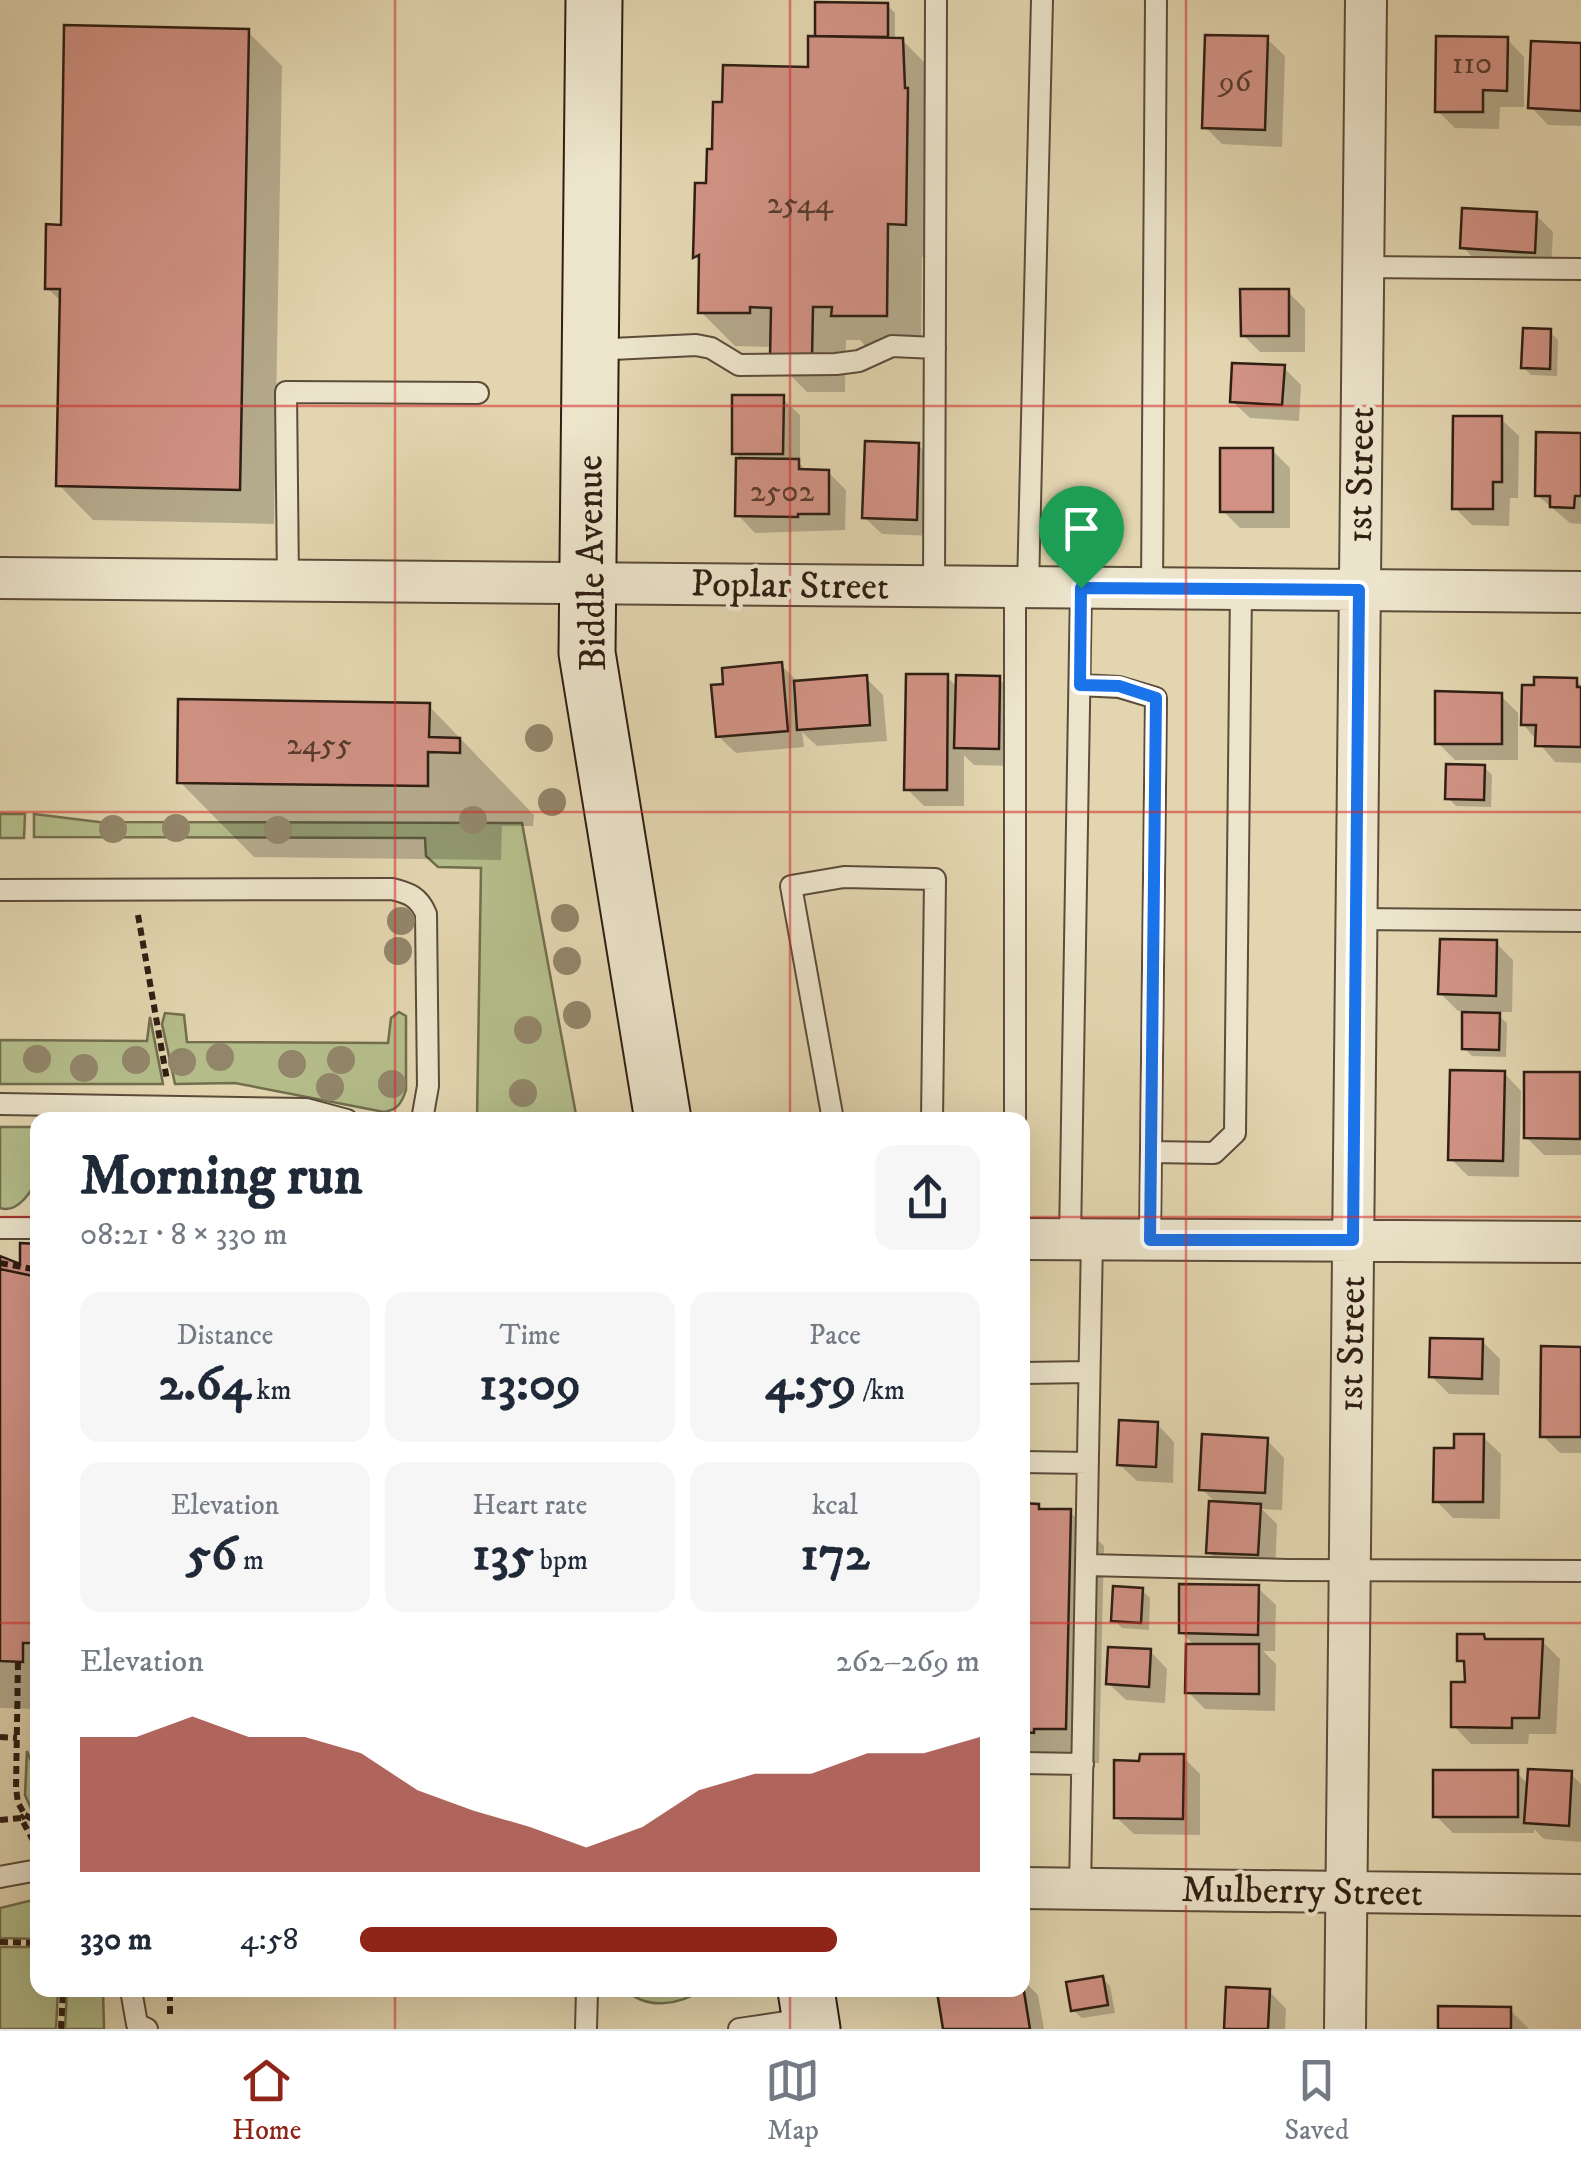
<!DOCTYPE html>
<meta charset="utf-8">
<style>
body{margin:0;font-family:"IM FELL DW Pica",serif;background:#f6f6f7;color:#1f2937;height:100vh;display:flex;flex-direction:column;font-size:38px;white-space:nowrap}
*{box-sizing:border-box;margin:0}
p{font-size:32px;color:#747a83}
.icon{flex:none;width:55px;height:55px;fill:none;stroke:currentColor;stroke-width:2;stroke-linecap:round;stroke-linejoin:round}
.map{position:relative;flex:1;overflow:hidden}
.drawer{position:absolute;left:30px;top:1112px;width:1000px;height:885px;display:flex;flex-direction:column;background:#fff;border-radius:20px;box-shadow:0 10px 40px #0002}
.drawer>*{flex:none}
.pin{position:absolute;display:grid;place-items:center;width:85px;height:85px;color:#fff;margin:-102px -42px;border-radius:50% 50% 50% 0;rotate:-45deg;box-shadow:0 0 10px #0007}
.pin .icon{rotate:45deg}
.round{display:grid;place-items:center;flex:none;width:105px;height:105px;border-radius:20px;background:#f6f6f7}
.summary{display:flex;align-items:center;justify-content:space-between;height:170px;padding:0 50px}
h1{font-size:55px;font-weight:700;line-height:75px}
.metrics{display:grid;grid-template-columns:repeat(3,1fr);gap:15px;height:170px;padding:10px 50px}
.metrics div{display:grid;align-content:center;border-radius:20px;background:#f6f6f7;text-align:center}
.metrics b{font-size:50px;font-weight:700}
.metrics small{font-size:28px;font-weight:400}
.metrics p{font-size:28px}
.chart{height:280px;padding:20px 50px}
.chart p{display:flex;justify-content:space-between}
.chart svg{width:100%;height:180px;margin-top:10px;fill:#8f2418;opacity:.7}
ul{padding:0 50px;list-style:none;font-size:32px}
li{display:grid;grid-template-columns:160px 120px 1fr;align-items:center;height:75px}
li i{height:25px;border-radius:12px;background:#8f2418}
.tab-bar{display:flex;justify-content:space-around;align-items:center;height:140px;border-top:2px solid #e0e1e3;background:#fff;font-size:28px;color:#747a83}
.tab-bar a{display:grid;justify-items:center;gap:5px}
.tab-bar .on{color:#8f2418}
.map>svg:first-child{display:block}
.green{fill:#b4bd8a;stroke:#726e4e;stroke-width:2.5}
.shadow{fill:#0003}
.building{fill:#d19284;stroke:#2f1e13;stroke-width:2.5}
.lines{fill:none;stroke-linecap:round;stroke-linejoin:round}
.lane-casing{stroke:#5c4c3a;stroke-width:24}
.street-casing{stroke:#5c4c3a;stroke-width:44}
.secondary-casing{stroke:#2f1e13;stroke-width:59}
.path{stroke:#2f1e13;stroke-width:6;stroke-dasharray:8 5;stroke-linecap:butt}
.lane{stroke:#ece4cb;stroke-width:20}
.street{stroke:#ece4cb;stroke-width:40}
.secondary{stroke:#ece4cb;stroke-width:55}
.tree{fill:#92866a}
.route-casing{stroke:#fff;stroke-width:20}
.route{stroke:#1a73e8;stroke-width:12}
.grid{fill:none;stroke:#d62828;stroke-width:2.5;stroke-opacity:0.55}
.labels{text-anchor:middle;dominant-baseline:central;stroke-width:8;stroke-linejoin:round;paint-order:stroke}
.number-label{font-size:32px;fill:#583b2f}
.street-label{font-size:38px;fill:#2f1e13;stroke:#ece4cb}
</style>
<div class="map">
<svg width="1581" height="2029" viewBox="0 0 1581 2029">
<rect width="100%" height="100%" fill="#e2d5af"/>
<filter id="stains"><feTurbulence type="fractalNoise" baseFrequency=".002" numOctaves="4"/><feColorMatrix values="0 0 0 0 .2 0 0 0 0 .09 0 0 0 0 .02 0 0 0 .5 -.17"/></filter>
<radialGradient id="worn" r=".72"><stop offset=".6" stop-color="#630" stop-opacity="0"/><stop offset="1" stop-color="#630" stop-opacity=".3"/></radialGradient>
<path class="green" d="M0,814H25L24,838H0Z
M34,814L99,822L522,823L577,1120H477L481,868L438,867L426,856L425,838L34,837Z
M399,1012L406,1016V1090C402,1103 397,1110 384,1112L235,1083L175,1084L162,1024L165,1013L184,1015L187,1042L388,1043L391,1018Z
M150,1017L163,1084H0V1040L147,1041Z
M0,1127H37C38,1141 42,1163 38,1176C33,1190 18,1214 0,1208Z
M27,1751L37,1776V1815L33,1813L25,1795Z
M37,1899V1939L0,1938V1908Z
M0,1947H37L38,1990H58L56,2029H0Z
M67,1990H103L104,2029H65Z
M626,1990H703C680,2004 648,2011 626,1990Z"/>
<path class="shadow" d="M818,4L887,5L895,13V40H902L937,75L939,258L922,257L921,350L868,349L860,340H846L845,392H807L772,357L773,347L735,346L701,312L702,263L696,257L697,185L709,186L810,69L817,38Z
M248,32L282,66L274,524L93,520L59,485L62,302L47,288L63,228Z
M1267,39L1285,56L1282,147L1222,144L1205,127Z
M1507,39L1524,57V107H1500L1499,129L1455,128L1438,111Z
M1581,45V126L1548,125L1531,107Z
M1536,215L1553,232L1551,269L1480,265L1463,247Z
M1288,292L1305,309V352H1260L1243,335Z
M1550,332L1558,340L1557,376L1531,375L1523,367Z
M1284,368L1301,385L1299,421L1250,418L1232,401Z
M782,398L800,415V464L808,472H828L846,490L845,530L755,533L738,515L743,461L735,453Z
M1501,419L1519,436L1518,498H1510L1509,526L1472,525L1455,508Z
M1581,436V524L1570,523L1537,495Z
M918,445L936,463L933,536L882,534L864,517Z
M1272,450L1290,468V528H1240L1223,511Z
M781,665L799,683L866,678L883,695L887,741L817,746L802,732L804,747L736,753L718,736Z
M947,677L958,688L999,679L1017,696L1015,766L974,765L964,755V806H924L907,789Z
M1576,681L1581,685V763L1555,762L1523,724Z
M1501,696L1518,713V760H1455L1438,743Z
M429,706L534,815L533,826H502L501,860L254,857L180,782Z
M1484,767L1492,775L1491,807L1456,806L1448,798Z
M1496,943L1513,960L1512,1012H1495L1507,1023L1506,1057L1472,1056L1464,1048L1465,1011H1458L1440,993Z
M1504,1073L1521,1091L1519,1177L1468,1176L1451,1159Z
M1579,1074L1581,1155H1544L1526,1137Z
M38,1246V1709L0,1708V1259L22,1268Z
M1482,1341L1500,1359L1499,1395L1449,1394L1431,1376Z
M1581,1349V1453H1560L1543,1436Z
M1157,1424L1174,1442L1173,1483L1137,1481L1119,1464Z
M1483,1437L1501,1454L1500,1519L1453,1518L1436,1501L1457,1450Z
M1267,1440L1284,1458L1282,1510L1262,1509L1277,1524L1275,1571L1226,1569L1209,1552L1217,1504L1202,1489Z
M1022,1506H1038L1043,1511L1070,1512L1104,1546L1099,1763L1022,1765Z
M1258,1588L1276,1605L1275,1651H1263L1276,1664L1275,1711L1205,1709L1188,1692L1195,1646L1181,1632Z
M1142,1590L1150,1598L1149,1630L1122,1628L1114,1620Z
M1483,1637L1488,1642L1542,1641L1560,1659L1556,1734H1529L1528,1744H1471L1454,1726L1467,1685V1667L1460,1660Z
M1150,1651L1167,1669L1165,1703L1126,1700L1108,1683Z
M1183,1757L1200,1774V1835L1134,1834L1116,1817L1142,1764Z
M1517,1773L1529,1785L1571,1774L1581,1784V1842L1544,1839L1534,1829V1833H1453L1436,1816Z
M1102,1978L1110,1986L1115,2013L1082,2018L1073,2010Z
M1022,1979L1038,1995L1044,2029H945L940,1994L952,1990H1022Z
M1269,1991L1286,2009L1285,2029H1226Z
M1510,2010L1529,2029H1440Z"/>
<path class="building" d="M815,2L888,3V37L815,36Z
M64,25L249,29L240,490L56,486L60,289H45L46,224L61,225Z
M1205,35L1268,36L1265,130L1202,128Z
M808,36L903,38L905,88H908L906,225L888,224L887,316H831L832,307H813L812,359L770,358L771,308L750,307V313H698L699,255L693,258L695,183H706L707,149H712L713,102H722L723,65L808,67Z
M1436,36L1508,37L1507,91L1483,90V112H1435Z
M1531,41L1581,43V111L1528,108Z
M1462,208L1537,212L1535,253L1460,248Z
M1240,289H1289V336H1241Z
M1523,328L1551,329L1550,369L1521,368Z
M1232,363L1285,365L1282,405L1230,402Z
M732,395H784L783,454H732Z
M1453,416H1502V482H1493V509H1452Z
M1536,432L1581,433V496H1575L1574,508L1550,507V496H1535Z
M865,441L919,443L917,520L862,518Z
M1220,448H1273V512H1220Z
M736,458L799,459V469L829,470V514H798V517L735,516Z
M782,662L788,731L716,737L711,685L723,684L722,668Z
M906,674H948L947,790H904Z
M867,675L870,725L797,730L794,681Z
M956,675L1000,676L999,749L954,748Z
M1534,677L1577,678V687H1581V747L1535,746L1536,725H1521L1522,685H1534Z
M1435,691L1502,693V744H1435Z
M178,699L430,703L429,737L460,738V753L428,752V786L177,783Z
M1446,764L1485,765L1484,800L1445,799Z
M1440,939L1497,940L1496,996L1438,994Z
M1462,1012L1500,1013L1499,1050L1462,1049Z
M1450,1070L1505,1071L1503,1161L1448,1160Z
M1524,1072H1580V1139L1524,1138Z
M20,1243L38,1244V1277L0,1269V1256L20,1264Z
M0,1269L38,1277V1643H23V1662L0,1661Z
M1430,1338L1483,1339L1482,1379L1429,1377Z
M1541,1346L1581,1347V1437H1540Z
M1119,1420L1158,1422L1156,1467L1117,1465Z
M1202,1434L1268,1438L1265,1493L1199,1490Z
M1454,1434H1484L1483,1502H1433L1434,1448H1454Z
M1209,1501L1261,1504L1258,1555L1206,1553Z
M1022,1503L1039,1504V1509H1071L1066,1729H1034V1733L1022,1732Z
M1179,1584L1259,1585L1258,1635L1179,1633Z
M1113,1586L1143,1588L1141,1623L1111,1621Z
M1457,1634H1484L1485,1639H1543L1539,1718H1512V1728L1451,1727V1682H1465L1464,1661H1457Z
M1186,1644H1259V1694L1185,1693Z
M1108,1647L1151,1649L1149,1687L1106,1684Z
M1140,1754H1184L1183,1819L1114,1818V1760L1139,1761Z
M1528,1769L1572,1771L1569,1826L1524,1823Z
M1433,1770H1518V1817H1433Z
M1103,1976L1108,2005L1071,2011L1066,1982Z
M1022,1979L1030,2029H943L937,1992L1022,1990Z
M1226,1987L1270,1989L1268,2029H1224Z
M1438,2006L1511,2007V2029H1438Z"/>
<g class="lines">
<g class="lane-casing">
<path id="lane" d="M1363,267L1581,269
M591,350L696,345L711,348L739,365L836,364L859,361L892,346L935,348
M288,581L286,392L478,393
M934,587L936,0
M1015,587V1120
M1028,588L1042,0
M1152,588L1156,0
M1080,685L1119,687L1156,698L1150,1240
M0,890L392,889C409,893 419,897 426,914L428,1086L422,1120
M1356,919L1581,921
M0,1104L306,1109L347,1120
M833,1120L791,886L844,877L935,879L932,1120
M1151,1152L1214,1153L1235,1133L1241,589
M0,1228H38
M1070,1239L1081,588
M1022,1373L1089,1372
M1022,1462L1088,1463
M1087,1565L1288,1570L1581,1571
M1022,1763L1083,1764
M0,1877L38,1870
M1080,1889L1092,1239
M131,1990L137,2024L147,2029
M586,2029L587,1990
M739,2029L806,2019"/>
</g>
<g class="street-casing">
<path id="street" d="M0,578L1581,592
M1022,1239L1581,1242
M1022,1888L1581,1895
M1345,2029L1366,0"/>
</g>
<g class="secondary-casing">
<path id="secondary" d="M594,0L587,653L663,1120
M806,1990L812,2029"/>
</g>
<path class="path" d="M138,915L167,1080
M0,1263L38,1270
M18,1662L16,1788L18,1803L25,1815L21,1818
M0,1737L17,1738
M25,1815L38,1822
M0,1820L21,1818L35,1844
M0,1942L38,1943
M170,2014V1990
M61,2029L63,1990"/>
<use href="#lane" class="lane"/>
<use href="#street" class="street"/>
<use href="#secondary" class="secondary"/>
</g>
<g class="tree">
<circle cx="539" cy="738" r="14"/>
<circle cx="552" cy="802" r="14"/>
<circle cx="473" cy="820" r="14"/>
<circle cx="176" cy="828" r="14"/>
<circle cx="113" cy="829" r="14"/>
<circle cx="278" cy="830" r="14"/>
<circle cx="565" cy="918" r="14"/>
<circle cx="401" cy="921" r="14"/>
<circle cx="398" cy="951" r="14"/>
<circle cx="567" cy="961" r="14"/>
<circle cx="577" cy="1015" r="14"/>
<circle cx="528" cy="1030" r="14"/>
<circle cx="220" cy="1057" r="14"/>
<circle cx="37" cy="1059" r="14"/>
<circle cx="136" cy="1060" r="14"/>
<circle cx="341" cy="1060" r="14"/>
<circle cx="182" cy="1062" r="14"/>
<circle cx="292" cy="1064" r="14"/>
<circle cx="84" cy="1068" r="14"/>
<circle cx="392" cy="1084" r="14"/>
<circle cx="330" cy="1087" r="14"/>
<circle cx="523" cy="1093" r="14"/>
</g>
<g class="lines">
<g class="route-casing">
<path id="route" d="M1081,588L1359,590L1353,1240H1150L1156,698L1119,686L1080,685Z"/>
</g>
<use href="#route" class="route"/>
</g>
<path class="grid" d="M395,0V1120M790,0V1120M1186,0V2029M0,406H1581M0,812H1581M0,1217H38M1022,1217H1581M0,1623H38M1022,1623H1581M395,1990V2029M790,1990V2029"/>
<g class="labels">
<g class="number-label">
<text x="1472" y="64">110</text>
<text x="1235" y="82">96</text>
<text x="800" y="204">2544</text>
<text x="782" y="492">2502</text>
<text x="319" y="745">2455</text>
</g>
<g class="street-label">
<text transform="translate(1361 475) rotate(-89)">1st Street</text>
<text transform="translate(592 563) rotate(-91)">Biddle Avenue</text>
<text transform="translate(790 586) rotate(1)">Poplar Street</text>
<text transform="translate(1352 1344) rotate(-89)">1st Street</text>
<text transform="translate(1302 1892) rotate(1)">Mulberry Street</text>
</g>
</g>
<rect width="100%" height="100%" filter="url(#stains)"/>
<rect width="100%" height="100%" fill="url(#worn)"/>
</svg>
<div class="pin" style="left:1081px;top:588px;background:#1e9e55"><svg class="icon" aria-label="arrive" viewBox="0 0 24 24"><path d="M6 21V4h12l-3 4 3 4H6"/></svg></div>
<section class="drawer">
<div class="summary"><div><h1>Morning run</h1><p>08:21 · 8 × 330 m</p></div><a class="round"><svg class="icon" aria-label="share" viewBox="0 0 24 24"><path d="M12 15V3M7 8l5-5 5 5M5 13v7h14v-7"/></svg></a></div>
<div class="metrics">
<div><p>Distance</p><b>2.64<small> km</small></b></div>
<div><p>Time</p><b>13:09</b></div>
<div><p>Pace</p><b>4:59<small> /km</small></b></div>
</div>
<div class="metrics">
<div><p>Elevation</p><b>56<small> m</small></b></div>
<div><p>Heart rate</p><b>135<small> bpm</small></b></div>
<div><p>kcal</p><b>172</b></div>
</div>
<div class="chart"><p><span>Elevation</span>262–269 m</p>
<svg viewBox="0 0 160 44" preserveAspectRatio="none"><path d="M0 44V11L10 11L20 6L30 11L40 11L50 15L60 24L70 29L80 33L90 38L100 33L110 24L120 20L130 20L140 15L150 15L160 11V44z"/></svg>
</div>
<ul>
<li><b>330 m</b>4:58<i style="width:77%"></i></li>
</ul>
</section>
</div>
<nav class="tab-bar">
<a class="on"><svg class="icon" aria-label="home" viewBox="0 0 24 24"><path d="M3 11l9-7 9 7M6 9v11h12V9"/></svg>Home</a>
<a><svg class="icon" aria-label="map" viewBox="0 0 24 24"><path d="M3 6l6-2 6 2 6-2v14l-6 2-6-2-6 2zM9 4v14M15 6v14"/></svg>Map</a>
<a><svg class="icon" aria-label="saved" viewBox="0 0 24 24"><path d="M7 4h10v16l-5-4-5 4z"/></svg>Saved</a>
</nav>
